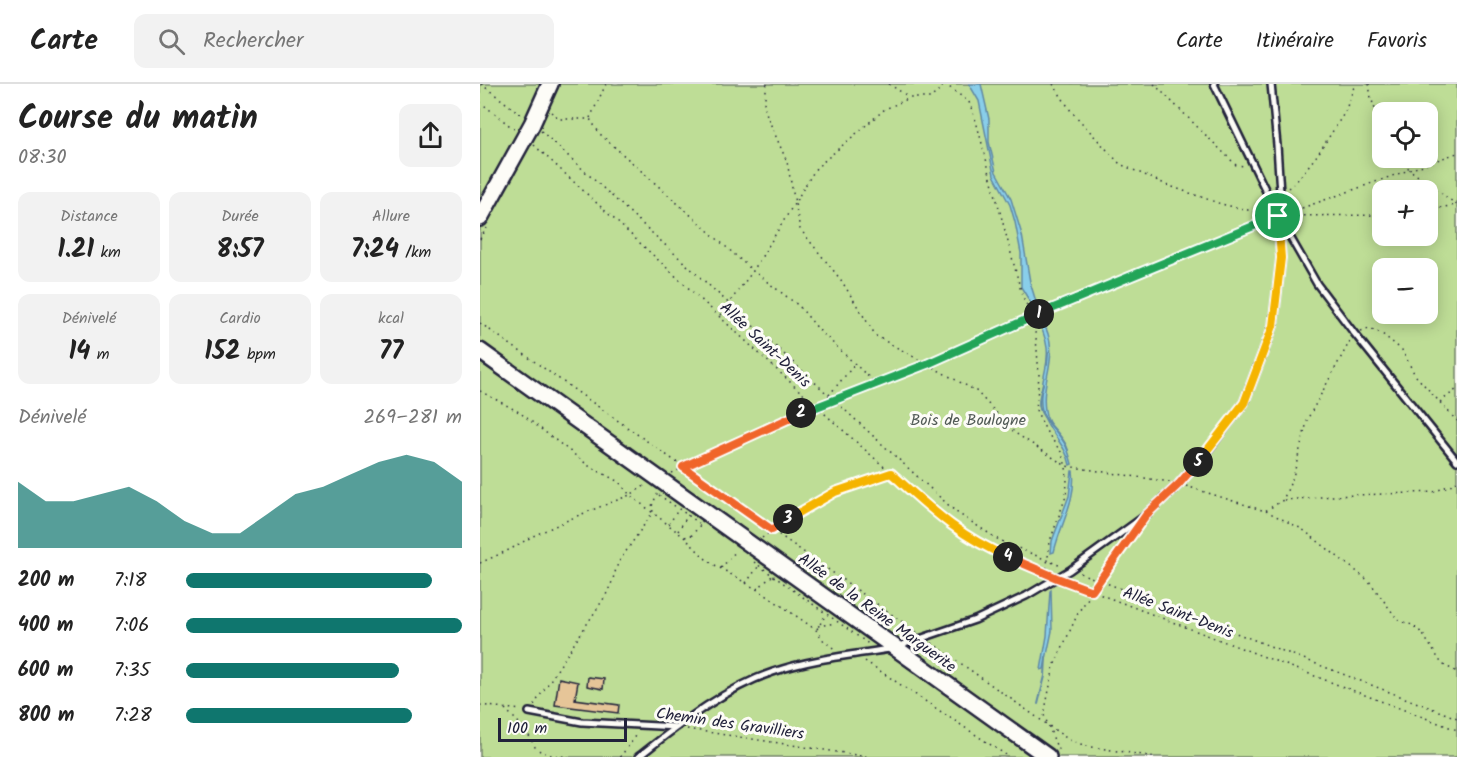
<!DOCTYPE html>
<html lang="fr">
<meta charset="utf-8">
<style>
body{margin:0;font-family:Kalam,sans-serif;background:#f2f2f2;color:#222;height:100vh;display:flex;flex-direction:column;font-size:22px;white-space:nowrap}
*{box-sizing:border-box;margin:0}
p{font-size:20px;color:#767676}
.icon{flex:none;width:33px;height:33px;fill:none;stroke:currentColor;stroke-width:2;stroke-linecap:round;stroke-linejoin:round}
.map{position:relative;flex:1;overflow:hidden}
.panel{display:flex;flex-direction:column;background:#fff;width:480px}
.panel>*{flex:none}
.buttons{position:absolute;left:892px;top:18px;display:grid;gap:12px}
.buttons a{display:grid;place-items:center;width:66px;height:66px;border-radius:12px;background:#fff;box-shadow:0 3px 15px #0003;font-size:30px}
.scale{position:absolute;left:18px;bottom:15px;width:129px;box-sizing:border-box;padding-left:6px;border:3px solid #22223b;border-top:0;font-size:16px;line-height:21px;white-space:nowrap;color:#22223b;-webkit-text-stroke:4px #fdfcf7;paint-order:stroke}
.pin{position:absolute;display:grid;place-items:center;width:51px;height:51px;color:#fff;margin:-26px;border:3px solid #fff;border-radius:50%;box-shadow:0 2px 6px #0007}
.km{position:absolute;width:30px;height:30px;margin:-15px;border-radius:50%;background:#222;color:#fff;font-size:16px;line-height:30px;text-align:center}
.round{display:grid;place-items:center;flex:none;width:63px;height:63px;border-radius:12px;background:#f2f2f2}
.head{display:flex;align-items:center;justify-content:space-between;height:102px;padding:0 18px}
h1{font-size:33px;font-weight:600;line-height:45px}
.figures{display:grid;grid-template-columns:repeat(3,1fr);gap:9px;height:102px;padding:6px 18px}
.figures div{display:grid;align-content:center;border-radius:12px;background:#f2f2f2;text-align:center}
.figures b{font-size:26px;font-weight:600}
.figures small{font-size:16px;font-weight:400}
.figures p{font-size:16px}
.chart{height:168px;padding:12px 18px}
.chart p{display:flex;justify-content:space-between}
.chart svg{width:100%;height:108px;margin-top:6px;fill:#0f766e;opacity:.7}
ul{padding:0 18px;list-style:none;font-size:20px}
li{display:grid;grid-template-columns:96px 72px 1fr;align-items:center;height:45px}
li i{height:15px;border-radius:8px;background:#0f766e}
header{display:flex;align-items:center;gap:36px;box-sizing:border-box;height:84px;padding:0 30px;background:#fff;border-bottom:2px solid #e0e0e0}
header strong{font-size:28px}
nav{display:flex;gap:33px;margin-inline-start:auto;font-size:21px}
.search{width:420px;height:54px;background:#f2f2f2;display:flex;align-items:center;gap:15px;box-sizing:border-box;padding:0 21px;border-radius:12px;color:#767676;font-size:22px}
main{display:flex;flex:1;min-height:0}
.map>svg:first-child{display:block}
.green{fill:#bedd96;stroke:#708068;stroke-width:1.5;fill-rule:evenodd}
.water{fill:#89ceea;stroke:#6089a4;stroke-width:1.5}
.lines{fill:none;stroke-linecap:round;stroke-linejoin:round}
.stream{stroke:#6089a4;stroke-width:2}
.building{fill:#e6c598;stroke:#22223b;stroke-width:1.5}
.service-casing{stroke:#22223b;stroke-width:10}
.secondary-casing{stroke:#22223b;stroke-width:20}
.path{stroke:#22223b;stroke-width:1.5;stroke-dasharray:1.5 4.5;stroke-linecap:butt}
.service{stroke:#fdfcf7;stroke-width:5}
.secondary{stroke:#fdfcf7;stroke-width:15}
.split-1-casing{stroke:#fff;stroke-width:12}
.split-2-casing{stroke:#fff;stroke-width:12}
.split-3-casing{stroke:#fff;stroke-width:12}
.split-4-casing{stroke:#fff;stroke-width:12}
.split-5-casing{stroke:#fff;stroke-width:12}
.split-6-casing{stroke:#fff;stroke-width:12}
.split-1{stroke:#22a559;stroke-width:8}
.split-2{stroke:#22a559;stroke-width:8}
.split-3{stroke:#f0652b;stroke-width:8}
.split-4{stroke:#f5b400;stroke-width:8}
.split-5{stroke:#f0652b;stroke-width:8}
.split-6{stroke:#f5b400;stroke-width:8}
.labels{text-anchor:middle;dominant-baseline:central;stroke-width:6;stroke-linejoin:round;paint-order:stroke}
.street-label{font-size:16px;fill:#22223b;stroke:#fdfcf7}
.park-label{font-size:16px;fill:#515a56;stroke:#fdfcf7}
</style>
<header>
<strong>Carte</strong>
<div class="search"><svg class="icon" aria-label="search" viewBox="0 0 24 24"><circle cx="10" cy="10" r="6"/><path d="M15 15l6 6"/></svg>Rechercher</div>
<nav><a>Carte</a><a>Itinéraire</a><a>Favoris</a></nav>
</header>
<main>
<section class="panel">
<div class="head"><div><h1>Course du matin</h1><p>08:30</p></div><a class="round"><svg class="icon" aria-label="share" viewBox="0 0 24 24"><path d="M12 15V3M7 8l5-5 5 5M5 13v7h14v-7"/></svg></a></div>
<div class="figures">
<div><p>Distance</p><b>1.21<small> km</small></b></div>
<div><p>Durée</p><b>8:57</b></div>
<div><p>Allure</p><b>7:24<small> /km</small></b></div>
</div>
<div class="figures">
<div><p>Dénivelé</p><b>14<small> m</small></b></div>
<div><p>Cardio</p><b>152<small> bpm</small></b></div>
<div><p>kcal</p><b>77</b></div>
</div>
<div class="chart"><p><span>Dénivelé</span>269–281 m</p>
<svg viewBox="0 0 160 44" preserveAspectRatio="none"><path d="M0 44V17L10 25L20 25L30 22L40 19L50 25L60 33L70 38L80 38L90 30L100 22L110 19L120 14L130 9L140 6L150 9L160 17V44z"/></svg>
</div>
<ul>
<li><b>200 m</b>7:18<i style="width:89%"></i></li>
<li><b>400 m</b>7:06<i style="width:100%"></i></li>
<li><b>600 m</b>7:35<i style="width:77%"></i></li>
<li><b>800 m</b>7:28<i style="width:82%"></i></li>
</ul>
</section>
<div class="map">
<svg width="977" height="673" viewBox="0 0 977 673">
<rect width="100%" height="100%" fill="#fdfcf7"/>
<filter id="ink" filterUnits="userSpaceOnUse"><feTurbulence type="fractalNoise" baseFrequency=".0167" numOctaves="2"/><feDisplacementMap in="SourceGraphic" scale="12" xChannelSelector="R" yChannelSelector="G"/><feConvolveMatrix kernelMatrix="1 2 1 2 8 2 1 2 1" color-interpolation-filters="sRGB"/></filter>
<g filter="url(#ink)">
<path class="green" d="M0,0H977V673H0ZM903,28H948V74H903ZM903,106H948V152H903ZM903,184H948V230H903Z"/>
<path class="water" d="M489,0H501L509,35V58L516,88L531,115L542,151L550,198L557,221H552L541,203V169L535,138L530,121L514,91L499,17Z
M561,234C583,272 560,292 565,326C566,340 577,347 584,358C588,364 590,373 592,380L590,381C586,360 567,347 562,327C558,310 565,292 567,276C569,261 563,248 558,235Z
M592,387H593C597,415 580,441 574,468L571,469L572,457L589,412Z
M571,506L572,547L564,585L561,586L567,552L570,507Z"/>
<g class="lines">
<path class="stream" d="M554,219L560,236
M567,280L568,268
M563,300C561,307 557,317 560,325C563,338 583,349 588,366
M558,620L565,592L566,573"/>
</g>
<path class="building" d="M108,593L124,595L123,605L107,602Z
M79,594L98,598L95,615L139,621L138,629L75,621Z"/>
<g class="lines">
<g class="service-casing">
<path id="service" d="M734,0L798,132L837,200L874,249L977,377
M419,562L495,536L546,512L590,486L666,431L699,400L730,364L764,319L793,242L801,174L798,132L800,109L797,61L791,0
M49,628L102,638L197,643
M158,673C199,641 243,605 293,588C331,575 371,571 410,565"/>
</g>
<g class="secondary-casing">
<path id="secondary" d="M0,134L52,40L70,0
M0,267L568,673"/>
</g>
<path class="path" d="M1,0L43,32
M287,0L284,19L287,32L307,78L320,145L361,196L396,252L496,307L535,349L586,382L690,398
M409,0L429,13
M465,0L489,18L496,37L542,211L552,232L556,254L559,291L556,326L566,347L581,368L586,382L587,398L586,412L570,457L566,488
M573,0L591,27L640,80L687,101L741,120L790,131
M674,0L756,81L765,82
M889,0L891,14L903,47
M0,18L34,45
M71,28L80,35H110L120,50L273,187L319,222L339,246L396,300
M110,34L126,0
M61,47L476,428L519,456L581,482
M54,61L336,322L467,439L504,463L568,490
M920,74L930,86L977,121
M808,104L815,99L838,70L865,28L875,0
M948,126L976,121
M805,130L977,69
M806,132L903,131
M0,155L7,144
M240,231L273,187L336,84L405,25L430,14H451L464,1
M0,239L438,549
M881,247L889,244L901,249L922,266L935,291L977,337
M0,307L39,328L109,382L139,398L150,411L204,453L228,477L283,509L322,536L336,546L344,557L356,566
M349,311L375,280
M960,318L977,305
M192,389L336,322L447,281L552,232L792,135
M706,402L785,427L803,416L813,393L828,334L870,257
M179,411L219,439
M804,416L853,412L954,408L977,398
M786,427L822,445L889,497L918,536L932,541L942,549L962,580L977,588
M189,440L198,426
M198,447L208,431
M205,453L212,451L221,440
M282,454L310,434L355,408L411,389
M274,478L390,561
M0,479L31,465L53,452L97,432L150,411L166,401
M241,484L257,466
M600,489L977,634
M587,498L977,646
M266,499L278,483
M277,505L292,492
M338,542L355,539
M337,545L345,532
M452,559L589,656L606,662L676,673
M385,577L529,673
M0,621L41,626
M54,621L126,511L132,498L138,479L173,428L172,422L177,410
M25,625L46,646L55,663L60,667L71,671L90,673
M207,645L390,673
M578,666L564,631L574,582L599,527L652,451
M140,673L153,656L156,649"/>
<use href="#service" class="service"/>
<use href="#secondary" class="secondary"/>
</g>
</g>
<g class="lines" filter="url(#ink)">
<g class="split-1-casing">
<path id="split-1" d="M559,230L798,132"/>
</g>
<g class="split-2-casing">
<path id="split-2" d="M321,329L447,280L559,230"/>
</g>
<g class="split-3-casing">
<path id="split-3" d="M308,435L292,446L203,383L321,329"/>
</g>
<g class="split-4-casing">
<path id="split-4" d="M308,435L355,408L411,389C450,424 478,452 528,473"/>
</g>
<g class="split-5-casing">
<path id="split-5" d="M528,473L577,494L612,507L666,431L699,400L718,378"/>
</g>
<g class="split-6-casing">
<path id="split-6" d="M718,378L764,319L793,242L801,174L798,132"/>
</g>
<use href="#split-1" class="split-1"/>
<use href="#split-2" class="split-2"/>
<use href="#split-3" class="split-3"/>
<use href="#split-4" class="split-4"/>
<use href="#split-5" class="split-5"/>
<use href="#split-6" class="split-6"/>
</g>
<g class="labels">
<g class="street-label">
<text transform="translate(285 261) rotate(43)">Allée Saint-Denis</text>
<text transform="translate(397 529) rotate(36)">Allée de la Reine Marguerite</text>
<text transform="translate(698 529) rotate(21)">Allée Saint-Denis</text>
<text transform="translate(250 640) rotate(8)">Chemin des Gravilliers</text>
</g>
<g class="park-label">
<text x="488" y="336">Bois de Boulogne</text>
</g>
</g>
</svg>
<div class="buttons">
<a><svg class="icon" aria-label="locate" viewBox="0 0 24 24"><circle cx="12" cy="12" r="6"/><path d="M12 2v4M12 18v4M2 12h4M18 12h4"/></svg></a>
<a>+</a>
<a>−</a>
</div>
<div class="scale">100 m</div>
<div class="pin" style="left:798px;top:132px;background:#1e9e55"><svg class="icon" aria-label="arrive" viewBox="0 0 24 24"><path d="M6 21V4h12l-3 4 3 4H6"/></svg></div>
<b class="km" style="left:559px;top:230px">1</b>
<b class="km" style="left:321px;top:329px">2</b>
<b class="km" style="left:308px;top:435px">3</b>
<b class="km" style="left:528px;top:473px">4</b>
<b class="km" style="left:718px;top:378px">5</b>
</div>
</main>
